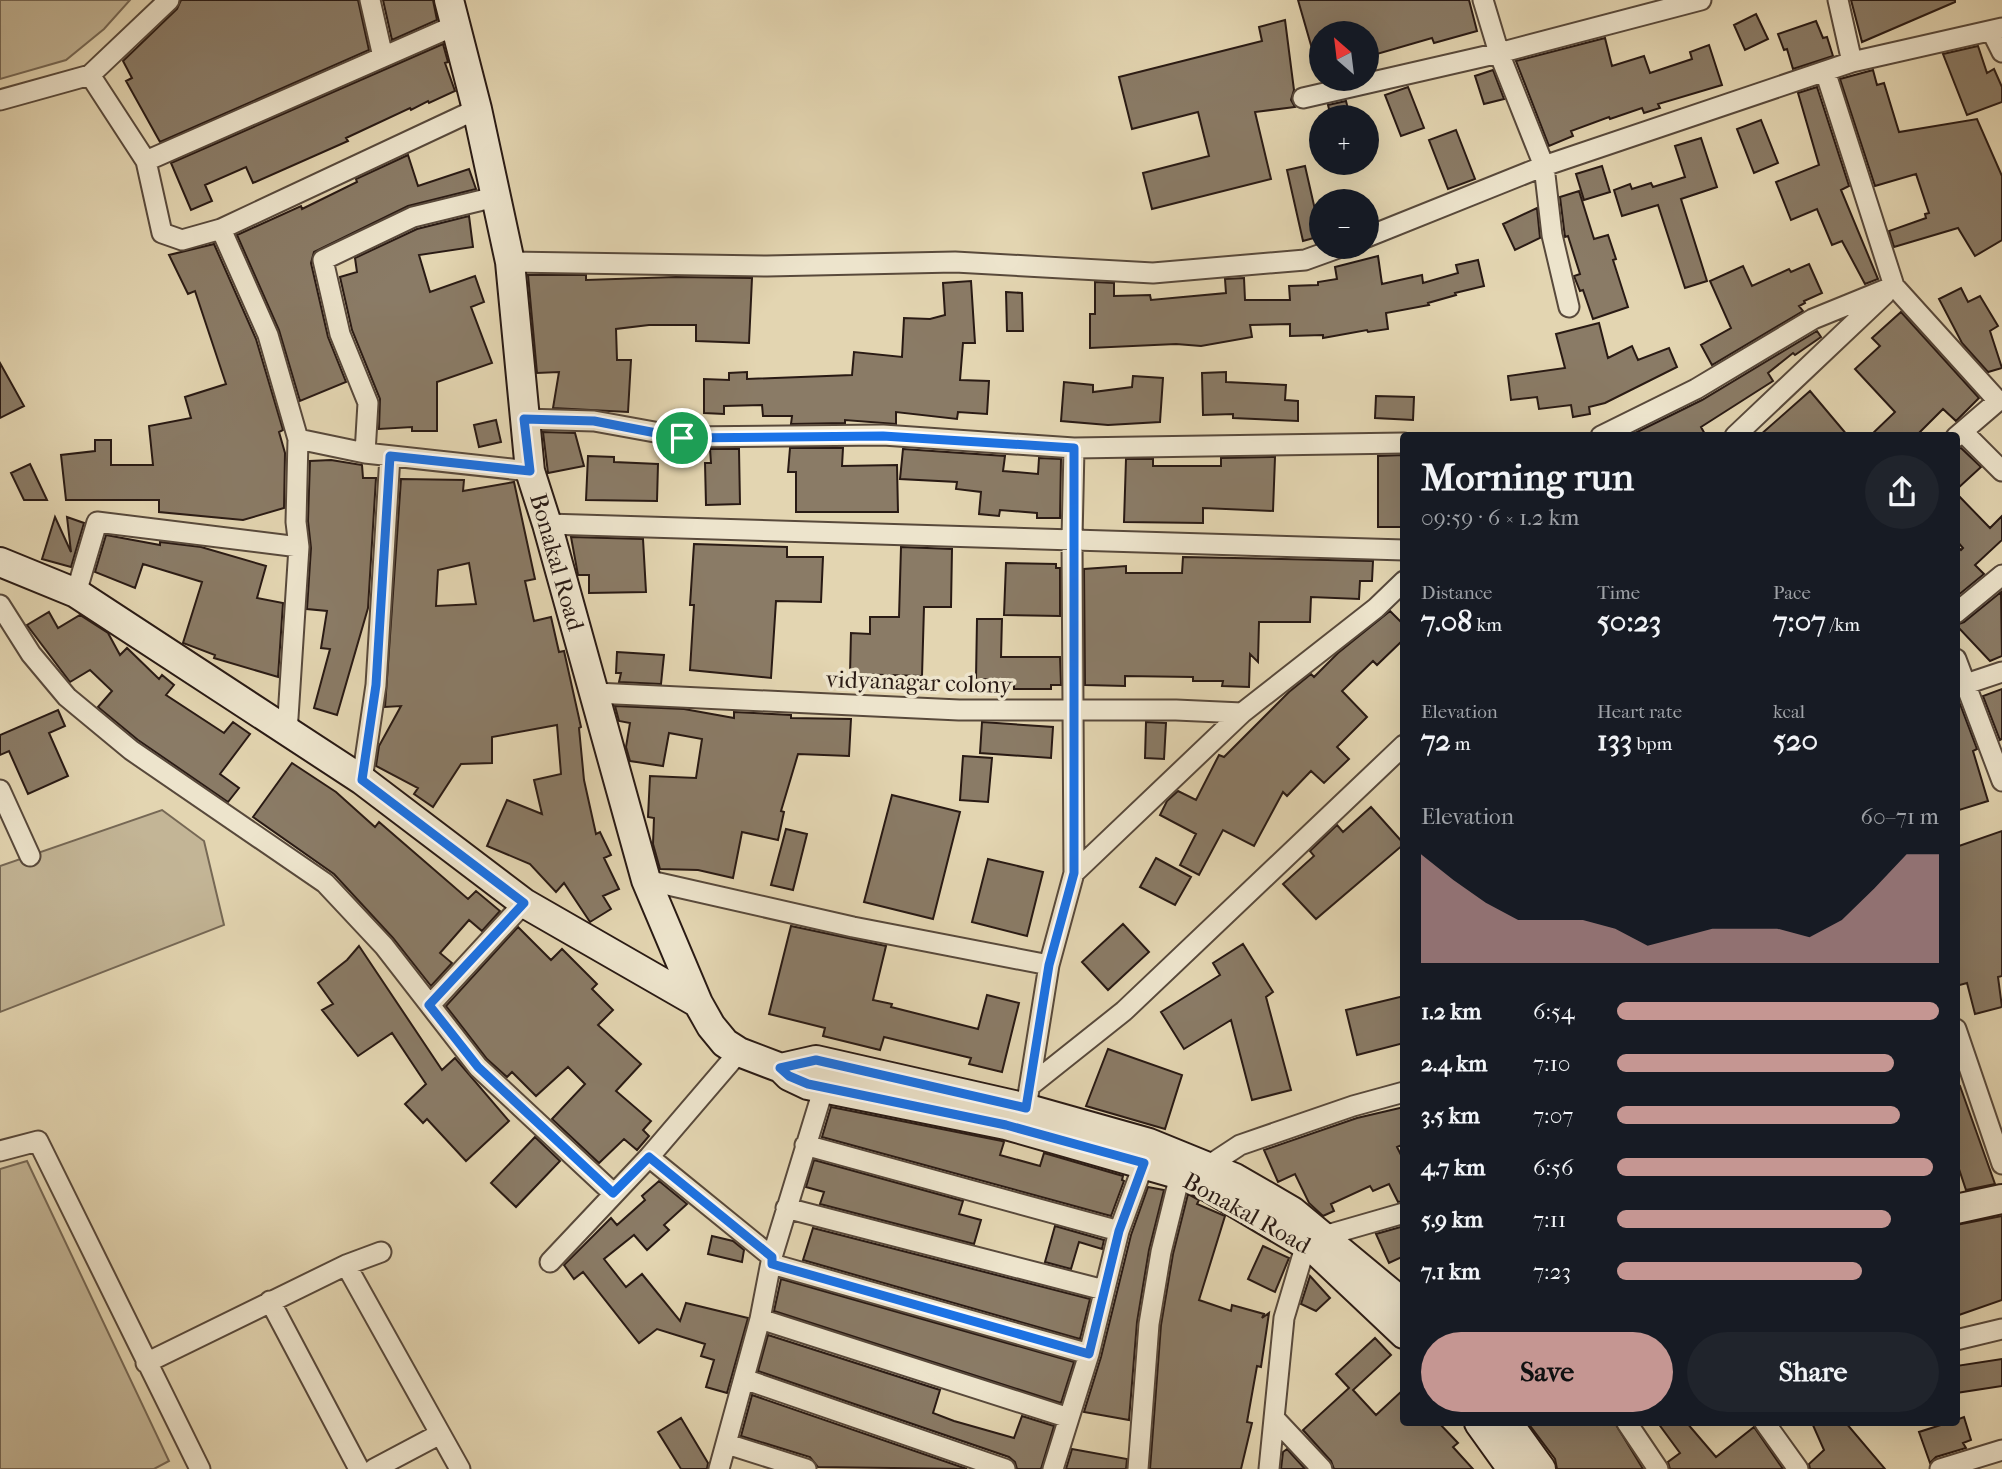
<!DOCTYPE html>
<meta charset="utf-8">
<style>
body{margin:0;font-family:"IM FELL French Canon",serif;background:#20242c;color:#f1f3f6;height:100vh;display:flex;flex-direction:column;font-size:26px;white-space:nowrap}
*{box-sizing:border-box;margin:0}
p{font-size:23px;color:#9ea1a6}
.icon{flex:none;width:38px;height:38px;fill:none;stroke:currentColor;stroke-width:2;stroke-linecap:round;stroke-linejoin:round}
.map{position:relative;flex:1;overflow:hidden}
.panel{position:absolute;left:1400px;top:432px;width:560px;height:994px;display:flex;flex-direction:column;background:#171b24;border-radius:7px;box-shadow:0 7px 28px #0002}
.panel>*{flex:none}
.needle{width:46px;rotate:332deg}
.buttons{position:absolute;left:1309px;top:21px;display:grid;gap:14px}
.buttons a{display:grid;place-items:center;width:70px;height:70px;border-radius:50%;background:#171b24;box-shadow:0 7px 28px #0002;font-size:35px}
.pin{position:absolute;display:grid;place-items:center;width:60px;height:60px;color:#fff;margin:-30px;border:4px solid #fff;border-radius:50%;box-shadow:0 2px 7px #0007}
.round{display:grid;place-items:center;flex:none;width:74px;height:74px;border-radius:37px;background:#20242c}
.summary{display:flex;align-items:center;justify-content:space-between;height:119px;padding:0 21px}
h1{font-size:38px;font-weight:800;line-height:52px}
.figures{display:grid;grid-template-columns:repeat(3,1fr);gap:10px;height:119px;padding:7px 21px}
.figures div{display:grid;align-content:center}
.figures b{font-size:30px;font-weight:800}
.figures small{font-size:19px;font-weight:400}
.figures p{font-size:19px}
.chart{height:196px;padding:14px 21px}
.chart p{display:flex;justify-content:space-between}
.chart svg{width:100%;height:126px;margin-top:7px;fill:#c59692;opacity:.7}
.cta{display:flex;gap:14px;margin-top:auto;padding:14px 21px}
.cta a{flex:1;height:80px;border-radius:42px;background:#c59692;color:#111;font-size:28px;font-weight:800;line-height:80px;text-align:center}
.cta a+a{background:#20242c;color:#f1f3f6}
ul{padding:0 21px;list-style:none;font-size:23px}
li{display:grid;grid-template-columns:112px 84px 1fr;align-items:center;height:52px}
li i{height:18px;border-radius:9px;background:#c59692}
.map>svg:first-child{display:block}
.green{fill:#c3b596;stroke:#766855;stroke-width:2}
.building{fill:#8a7b66;stroke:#291a14;stroke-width:2;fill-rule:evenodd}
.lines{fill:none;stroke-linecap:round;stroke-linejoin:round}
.street-casing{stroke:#58493b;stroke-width:23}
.secondary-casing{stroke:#291a14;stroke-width:32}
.street{stroke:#ede4cc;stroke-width:19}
.secondary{stroke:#ede4cc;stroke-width:28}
.route-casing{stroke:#fff;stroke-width:14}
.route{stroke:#1a73e8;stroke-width:9}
.labels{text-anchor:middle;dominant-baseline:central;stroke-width:7;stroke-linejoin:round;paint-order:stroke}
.street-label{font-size:24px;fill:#291a14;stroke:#ede4cc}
</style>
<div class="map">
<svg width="2002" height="1469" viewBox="0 0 2002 1469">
<rect width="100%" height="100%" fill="#e3d5b1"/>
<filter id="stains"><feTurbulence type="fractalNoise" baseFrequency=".00286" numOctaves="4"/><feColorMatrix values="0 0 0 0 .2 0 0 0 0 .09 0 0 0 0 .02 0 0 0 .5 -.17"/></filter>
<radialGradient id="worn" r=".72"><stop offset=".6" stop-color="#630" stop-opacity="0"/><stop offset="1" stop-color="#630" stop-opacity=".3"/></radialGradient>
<path class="green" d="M0,0H130L104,29L66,60L0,79Z
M162,810L204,841L224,925L0,1012V866Z
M27,1161L169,1461L154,1469H0V1169Z"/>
<path class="building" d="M181,0H358L369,50L160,142L126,81L132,78L123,61L177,9Z
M383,0H433L437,20L392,40Z
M1298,0H1469L1477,31L1434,43L1432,38L1370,56L1367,33H1321V65L1317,66Z
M1851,0H1955V2L1862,42Z
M1756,14L1768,39L1745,50L1734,25Z
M1285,20L1294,90L1291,100L1295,107L1255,112L1271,179L1152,209L1143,173L1209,156L1198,112L1132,129L1119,77L1262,41L1259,27Z
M1816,21L1823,38L1827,37L1833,56L1793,69L1787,49L1784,50L1778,34Z
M1605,38L1612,66L1644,56L1650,73L1692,59L1690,52L1709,45L1722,85L1658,104L1660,108L1644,113L1642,108L1610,119L1609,117L1571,131L1573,136L1549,146L1516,61Z
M443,44L448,62L445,63L455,91L429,103L428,101L411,110L410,108L346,138L348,141L253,183L246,167L205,185L212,201L191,210L171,163Z
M1978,46L1987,73L1994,69L2002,87V102L1967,115L1943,54Z
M1493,70L1504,99L1484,104L1475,76Z
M1873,70L1877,85L1884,83L1899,132L1977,119L2002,176V240L1975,256L1958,228L1894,247L1889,231L1926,218L1925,214L1929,213L1916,174L1875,186L1840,79Z
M1408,87L1424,128L1401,136L1385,95Z
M1817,87L1849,186L1841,190L1878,279L1865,284L1842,241L1832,245L1817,209L1791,220L1776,182L1819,165L1798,93Z
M1346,101L1350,117H1331L1328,105Z
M1761,120L1778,163L1754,173L1737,129Z
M1456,130L1475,179L1448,189L1429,140Z
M1701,138L1717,187L1681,199L1707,281L1685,288L1658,205L1622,216L1614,190L1630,184L1632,189L1651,183L1653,187L1685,177L1675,146Z
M408,155L418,186L469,169L476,189L408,206L314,252L311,263L328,337L346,382L300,401L279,330L237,235L301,206L302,209L357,182L356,179Z
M1305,166L1321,236L1303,241L1287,170Z
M1602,166L1610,192L1584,200L1576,174Z
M1579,191L1594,239L1608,235L1616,259L1613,260L1628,307L1593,319L1583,290L1580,291L1574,276L1580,274L1568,236L1565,237L1560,197Z
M1537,208L1540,238L1515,250L1503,224Z
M469,216L473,247L419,255L430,292L475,276L484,302L471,307L492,363L437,382V431H412V427L379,429L380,399L352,330L340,277L357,272L355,258L417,229Z
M214,244L256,339L283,430L279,432L285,453L284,508L243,520L159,512V500H66L61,455L95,451V440H111V465H153L149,426L191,418L185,397L226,384L195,291L188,294L169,255Z
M1378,256L1382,284L1422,275L1423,283L1458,273L1456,265L1478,260L1484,286L1455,293L1456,295L1428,303L1429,305L1386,313L1388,329L1368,332L1367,330L1323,338V335L1290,336V324L1250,325L1252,337L1201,346L1176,344L1090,348V314H1095V282L1114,283V296L1150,295L1151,300L1226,293L1225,279L1244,278L1245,300H1290L1289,286L1318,285V282L1337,279L1335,267Z
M1809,264L1822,293L1804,301L1805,303L1799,306L1803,311L1712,365L1701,345L1731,328L1710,281L1743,266L1752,286L1789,269L1791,272Z
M528,275H586V280L676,277L752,278L749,343L696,341V325H649L616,329L617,360H631L628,412L553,408L559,372L537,373Z
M971,281L975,343H963L960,380L989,381L987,414L958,412L957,419L896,412V424L845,420V423L791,424L792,416H763L762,405L724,406V414L704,413V379L729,380V373L747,372V379L852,375L854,352L902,357L904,318L930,319L945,315L943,283Z
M1961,288L1968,302L1980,296L1998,326L1990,331L2002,368L1988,372L1962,343L1939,299Z
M1006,292L1022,293L1023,331H1007Z
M1901,312L1979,398L1956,421L1943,409L1916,436H1870L1895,412L1855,369L1880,346L1872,338Z
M1599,323L1608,358L1632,346L1638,360L1669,348L1677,367L1605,403L1589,407L1590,414L1573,417L1571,405L1539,409L1537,397L1511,400L1508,376L1565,368L1556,334Z
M1817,331L1821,337L1795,355L1793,353L1768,373L1773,381L1701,427L1706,436H1629L1702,400Z
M0,363L24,406L0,418Z
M1226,372V382L1286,385L1285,400L1298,401V421L1233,418V414L1203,415L1202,373Z
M1133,376L1163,378L1160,422L1108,425L1061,421L1064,382L1093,385V392L1132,387Z
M1810,391L1848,436H1759Z
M1376,396L1414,397L1413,420L1375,418Z
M496,420L501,442L479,447L474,425Z
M543,432L575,433L584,466L548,473Z
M790,448H843L842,466L897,465L898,512H796V472H788Z
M1961,448L1981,467L1956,490V449Z
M710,449H739L740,504L706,505L705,463H711Z
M903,449L1005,456L1003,471L1038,474L1039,458L1061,459L1060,518H1037V513L1000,510L999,516L979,514L981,492L956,489L957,482L900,479Z
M1404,455L1401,527H1378V456Z
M588,456L614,457V462L658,464L657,501L586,500Z
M1275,457L1273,511L1203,508V523L1124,522L1126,459H1153V466H1221V458Z
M331,460L362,465L363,478H376L368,608L337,715L314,708L330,649L321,648L327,611L307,609L311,548L308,521L310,461Z
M30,464L47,500H24L11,473Z
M401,479L464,480L463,491L514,482L535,579L525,581L534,621L551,617L559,652L564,651L581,727L579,728L584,780L596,834L600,832L611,855L604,858L619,889L603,896L611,909L590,922L564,883L556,892L530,864L487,846L507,800L542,814L534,780L561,774L557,725L492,737V763L461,764L433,807L414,794L418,788L376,766L379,746L401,706L385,707ZM469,563L476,604L436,606L438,570Z
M1956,493L1990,528L2002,516V540L1975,565L1984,574L1956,597V545L1961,550L1963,548L1956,540Z
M55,517L71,552L67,517L84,523L71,567L42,559Z
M106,535L160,545V542L201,547L266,566L257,598L283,603L278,677L214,658L215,655L183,643L202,582L143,564L135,588L95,572Z
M571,537L643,539L646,592L589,593V575H578Z
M694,544L787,547V557H823L821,602L776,601L771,678L690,670L694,605H690Z
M901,547L952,549L951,607H924L922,676L850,674L851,633L870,634V617H899Z
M1183,557L1373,561L1372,581H1360L1359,599L1311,597L1310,622H1259L1258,662L1250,654L1249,687L1222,686L1223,681H1193V677L1125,676V686L1085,685L1084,569L1126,566V573H1182Z
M1006,563L1056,564V568H1060V616L1004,615Z
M2001,592L2002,656L1990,661L1956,625L1964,622Z
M1390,611L1404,625V639L1377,665L1373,661L1342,691L1367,717L1337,747L1349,759L1324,783L1311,771L1287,796L1283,792L1254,846L1223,830L1199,875L1180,865L1196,834L1160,815L1167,801L1178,791L1196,800L1219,755L1224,757L1289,692L1311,674L1314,677L1338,653Z
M49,612L58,628L80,615L108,633L120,655L127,648L159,679L162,675L174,685L166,695L224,733L233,722L250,734L220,774L239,788L228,802L138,740L98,707L112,691L90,670L70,682L27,625Z
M977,619H1002L1001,657H1060L1061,685H1051V689H1014V680L976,679Z
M617,652L664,655L661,684L619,682L621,673H616Z
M2002,689V739L2000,740L1983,696Z
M1960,704L1977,749L1973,751L1988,801L1956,811V705Z
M615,706L684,709L734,718V712L791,715V718L851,719L849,756L798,754L781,811L784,812L778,840L742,832L733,878L698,870L660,869L653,844L654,818L648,817L650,776L696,778L702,739L669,733L663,766L630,761L626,747L630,723L619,721Z
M58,710L65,726L49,733L68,776L28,794L9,751L0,755V735Z
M982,722L1053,727L1051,758L980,753Z
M1146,722L1166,723L1164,759L1145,758Z
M963,756L992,758L988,802L960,800Z
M292,763L336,792L375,827L379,822L468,899L476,891L500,911L482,931L469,920L440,953L452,963L431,986L393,938L334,874L253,817Z
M892,795L960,812L933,919L864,902Z
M1371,807L1404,844L1316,919L1283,884L1314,856L1310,851L1337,825L1343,832Z
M786,829L807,834L793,890L771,885Z
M2002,831V976L1998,977L2002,1007L1975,1014L1967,983L1956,986V847Z
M1156,858L1191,877L1175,905L1140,887Z
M988,859L1043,872L1027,936L972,922Z
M1123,924L1149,952L1108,990L1082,962Z
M791,926L886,946L873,1000L892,1004L891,1007L978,1029L987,995L1019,1003L1002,1072L969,1064L971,1058L884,1037L880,1050L823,1036L825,1028L769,1014Z
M518,927L551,960L562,949L597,984L592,989L613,1010L598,1025L641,1064L616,1091L651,1121L643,1130L649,1136L637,1150L624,1139L599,1163L552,1119L585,1084L568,1067L536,1096L512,1072L507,1077L487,1059L446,1006Z
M1243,944L1273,992L1266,997L1291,1090L1252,1100L1231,1020L1184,1049L1161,1012L1220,975L1213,963Z
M359,946L442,1070L455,1058L509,1121L466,1161L427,1119L423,1123L405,1104L426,1084L392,1033L358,1056L322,1010L333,1004L318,983L347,960Z
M1404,996V1043L1357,1055L1346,1010Z
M1108,1049L1182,1075L1165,1129L1086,1106Z
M1960,1086L1995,1184L1966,1190L1956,1160V1087Z
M831,1107L1002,1141L1004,1142L1000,1155L1040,1166L1044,1153L1123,1176L1122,1180L1124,1181L1111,1216L822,1137Z
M1404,1107V1144L1397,1147L1404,1161V1201L1398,1202L1389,1184L1373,1191L1370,1186L1331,1204L1334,1211L1323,1216L1309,1203L1295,1174L1278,1182L1264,1150L1357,1118Z
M535,1137L560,1161L516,1207L491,1183Z
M814,1160L963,1201L959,1214L981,1220L974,1244L820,1204L824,1192L806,1187Z
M659,1181L687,1204L664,1225L669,1230L647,1250L634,1235L604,1259L626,1287L642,1274L680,1321L686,1303L748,1318L727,1393L706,1387L714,1360L701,1356L705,1344L657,1329L639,1343L583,1272L574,1279L564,1265L611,1218L617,1225L645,1200L642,1196Z
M1148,1187L1164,1190L1149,1250L1137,1322L1129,1420L1084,1412L1101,1357L1131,1235Z
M1188,1194L1199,1200L1197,1204L1225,1216L1199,1300L1231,1311L1232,1305L1264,1314L1262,1318L1269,1313L1261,1367L1257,1366L1247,1422L1252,1423L1241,1469H1150L1161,1325L1173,1254Z
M2002,1216V1300L1956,1316V1225Z
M1055,1226L1104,1240L1102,1249L1079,1242L1071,1269L1045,1262Z
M1404,1226V1256L1389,1263L1376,1234Z
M813,1228L1090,1299L1080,1339L803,1260Z
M712,1236L733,1241L744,1250L742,1262L708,1254Z
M1263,1246L1289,1258L1275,1292L1248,1279Z
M1310,1276L1330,1298L1316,1311L1301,1304Z
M781,1279L1074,1362L1061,1403L774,1311Z
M768,1335L940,1390L933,1413L954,1421L1014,1438L1022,1416L1054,1426L1041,1469H1017L1015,1462L1009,1457L758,1371Z
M1375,1338L1391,1355L1353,1390L1376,1415L1404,1389V1423H1439L1458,1443L1453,1447L1473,1469H1334L1331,1461L1303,1430L1349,1388L1336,1374Z
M2002,1359V1386L1956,1393V1366Z
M752,1395L967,1469L818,1467L810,1457L741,1436Z
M1964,1417L1971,1440L1963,1443L1966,1448L1936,1457L1930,1463L1919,1432L1947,1423H1956V1420Z
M681,1418L708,1463L707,1469H681L658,1432Z
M1528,1423H1615L1643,1469H1557L1555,1459Z
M1658,1423H1687L1716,1457L1754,1427L1783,1469H1670L1668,1462L1680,1453Z
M1812,1423H1846L1885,1469H1810L1809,1464L1824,1450Z
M1072,1449L1127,1459L1126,1469H1066Z
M1287,1449L1305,1469H1281L1283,1452Z"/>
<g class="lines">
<g class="street-casing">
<path id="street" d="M370,0L383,57
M1483,0L1499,53L1544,166L1552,235L1569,307
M1838,0L1852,62
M1992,32L2002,52
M1825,71L1894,286L1998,401L1956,437
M90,75L146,161L162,233L182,240L221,229L268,335L298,439L296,522L299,547L287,733
M1303,98L1499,53L1701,0
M0,100L90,75L169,0
M146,161L456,25
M221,229L477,109
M1367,237L1544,166L1852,62L2002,28
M510,262L767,266L955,262L1153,273L1305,260L1341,247
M524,419L594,421L682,437L883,435L1074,448L1404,443
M1963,432L2002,471
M1601,436L1696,389L1813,319L1894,286
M1735,436L1885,294
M298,439L365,453L530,471
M365,453L368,403L340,334L323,260L413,217L495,197
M547,524L1404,550
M76,593L97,522L299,547
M0,605L31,654L67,697L131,750L325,883L384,946L478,1067L613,1193
M1956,613L2002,575
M1956,659L2002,781
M1966,684L2002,672
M595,693L959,710H1176L1242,713
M362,780L376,685L390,456
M0,790L30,856
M1074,873L1072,539L1074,448
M646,880L853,927L1049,965
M430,1005L524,903
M1956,1029L2002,1164
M1031,1085L1124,1011L1404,745
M1026,1108L1049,965L1074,873L1242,713L1376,608L1404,581
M805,1145L1119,1231
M0,1151L38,1141L200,1469
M649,1157L772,1257
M1208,1166L1240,1145L1353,1106L1404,1092
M786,1208L1104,1290
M1324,1236L1404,1213
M550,1262L649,1157L739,1052
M772,1264L1089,1354
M346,1265L460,1469
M270,1301L359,1469
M760,1319L1069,1418
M1956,1340L2002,1329
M146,1363L346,1265L381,1252
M744,1379L1005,1469
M1275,1419L1322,1469
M1627,1423L1658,1469
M1765,1423L1798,1469
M727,1444L806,1469
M374,1469L440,1434
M719,1469L760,1319L772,1257L824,1087
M1053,1469L1089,1354L1119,1231L1144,1163
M1138,1469L1149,1324L1161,1252L1180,1175
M1269,1469L1284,1318L1306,1244
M1940,1469L2002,1450"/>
</g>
<g class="secondary-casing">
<path id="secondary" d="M449,0L477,109L510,262L530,471L547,524L646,880L698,1003L711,1026L725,1043L739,1052L781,1068L789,1076L808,1085L1006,1125L1195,1179L1315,1250L1404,1334
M0,562L76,593L362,780L524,903L698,1003
M781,1068L816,1060L1014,1105L1149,1143L1235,1178L1292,1211L1404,1304
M1956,1209L2002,1199
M1479,1423L1512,1469
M1508,1423L1541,1469"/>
</g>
<use href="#street" class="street"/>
<use href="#secondary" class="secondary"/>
</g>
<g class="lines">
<g class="route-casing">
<path id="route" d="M524,419L594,421L682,438L883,436L1074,448V873L1049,965L1026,1108L816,1060L780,1068L789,1076L808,1084L1006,1125L1144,1163L1119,1231L1089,1354L772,1264V1257L649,1157L613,1193L478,1067L429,1005L524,903L362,780L376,685L390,456L530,471Z"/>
</g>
<use href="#route" class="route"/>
</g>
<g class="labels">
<g class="street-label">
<text transform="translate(557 562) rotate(74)">Bonakal Road</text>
<text transform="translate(919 682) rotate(2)">vidyanagar colony</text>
<text transform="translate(1247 1213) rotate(29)">Bonakal Road</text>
</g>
</g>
<rect width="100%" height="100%" filter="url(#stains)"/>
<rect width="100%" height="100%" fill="url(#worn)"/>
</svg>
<div class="buttons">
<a><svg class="needle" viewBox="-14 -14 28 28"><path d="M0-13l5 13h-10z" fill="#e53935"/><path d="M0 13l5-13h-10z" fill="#9ea1a6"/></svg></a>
<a>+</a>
<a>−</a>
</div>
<div class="pin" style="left:682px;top:438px;background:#1e9e55"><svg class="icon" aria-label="arrive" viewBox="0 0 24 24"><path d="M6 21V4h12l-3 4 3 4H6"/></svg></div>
<section class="panel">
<div class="summary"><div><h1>Morning run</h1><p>09:59 · 6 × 1.2 km</p></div><a class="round"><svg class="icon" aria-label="share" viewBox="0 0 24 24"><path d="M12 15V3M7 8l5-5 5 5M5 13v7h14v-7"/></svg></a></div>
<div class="figures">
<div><p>Distance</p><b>7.08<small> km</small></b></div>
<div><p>Time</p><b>50:23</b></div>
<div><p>Pace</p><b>7:07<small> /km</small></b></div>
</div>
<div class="figures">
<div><p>Elevation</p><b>72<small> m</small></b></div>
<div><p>Heart rate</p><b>133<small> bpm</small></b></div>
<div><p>kcal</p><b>520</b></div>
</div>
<div class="chart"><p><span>Elevation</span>60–71 m</p>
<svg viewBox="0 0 160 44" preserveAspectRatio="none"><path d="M0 44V6L10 15L20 23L30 29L40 29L50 29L60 32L70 38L80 35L90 32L100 32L110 32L120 35L130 29L140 18L150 6L160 6V44z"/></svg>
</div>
<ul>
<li><b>1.2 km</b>6:54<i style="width:100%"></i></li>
<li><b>2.4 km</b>7:10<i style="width:86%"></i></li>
<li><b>3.5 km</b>7:07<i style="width:88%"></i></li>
<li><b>4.7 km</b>6:56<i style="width:98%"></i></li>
<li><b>5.9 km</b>7:11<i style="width:85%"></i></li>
<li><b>7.1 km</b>7:23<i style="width:76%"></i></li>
</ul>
<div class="cta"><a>Save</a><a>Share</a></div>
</section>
</div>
